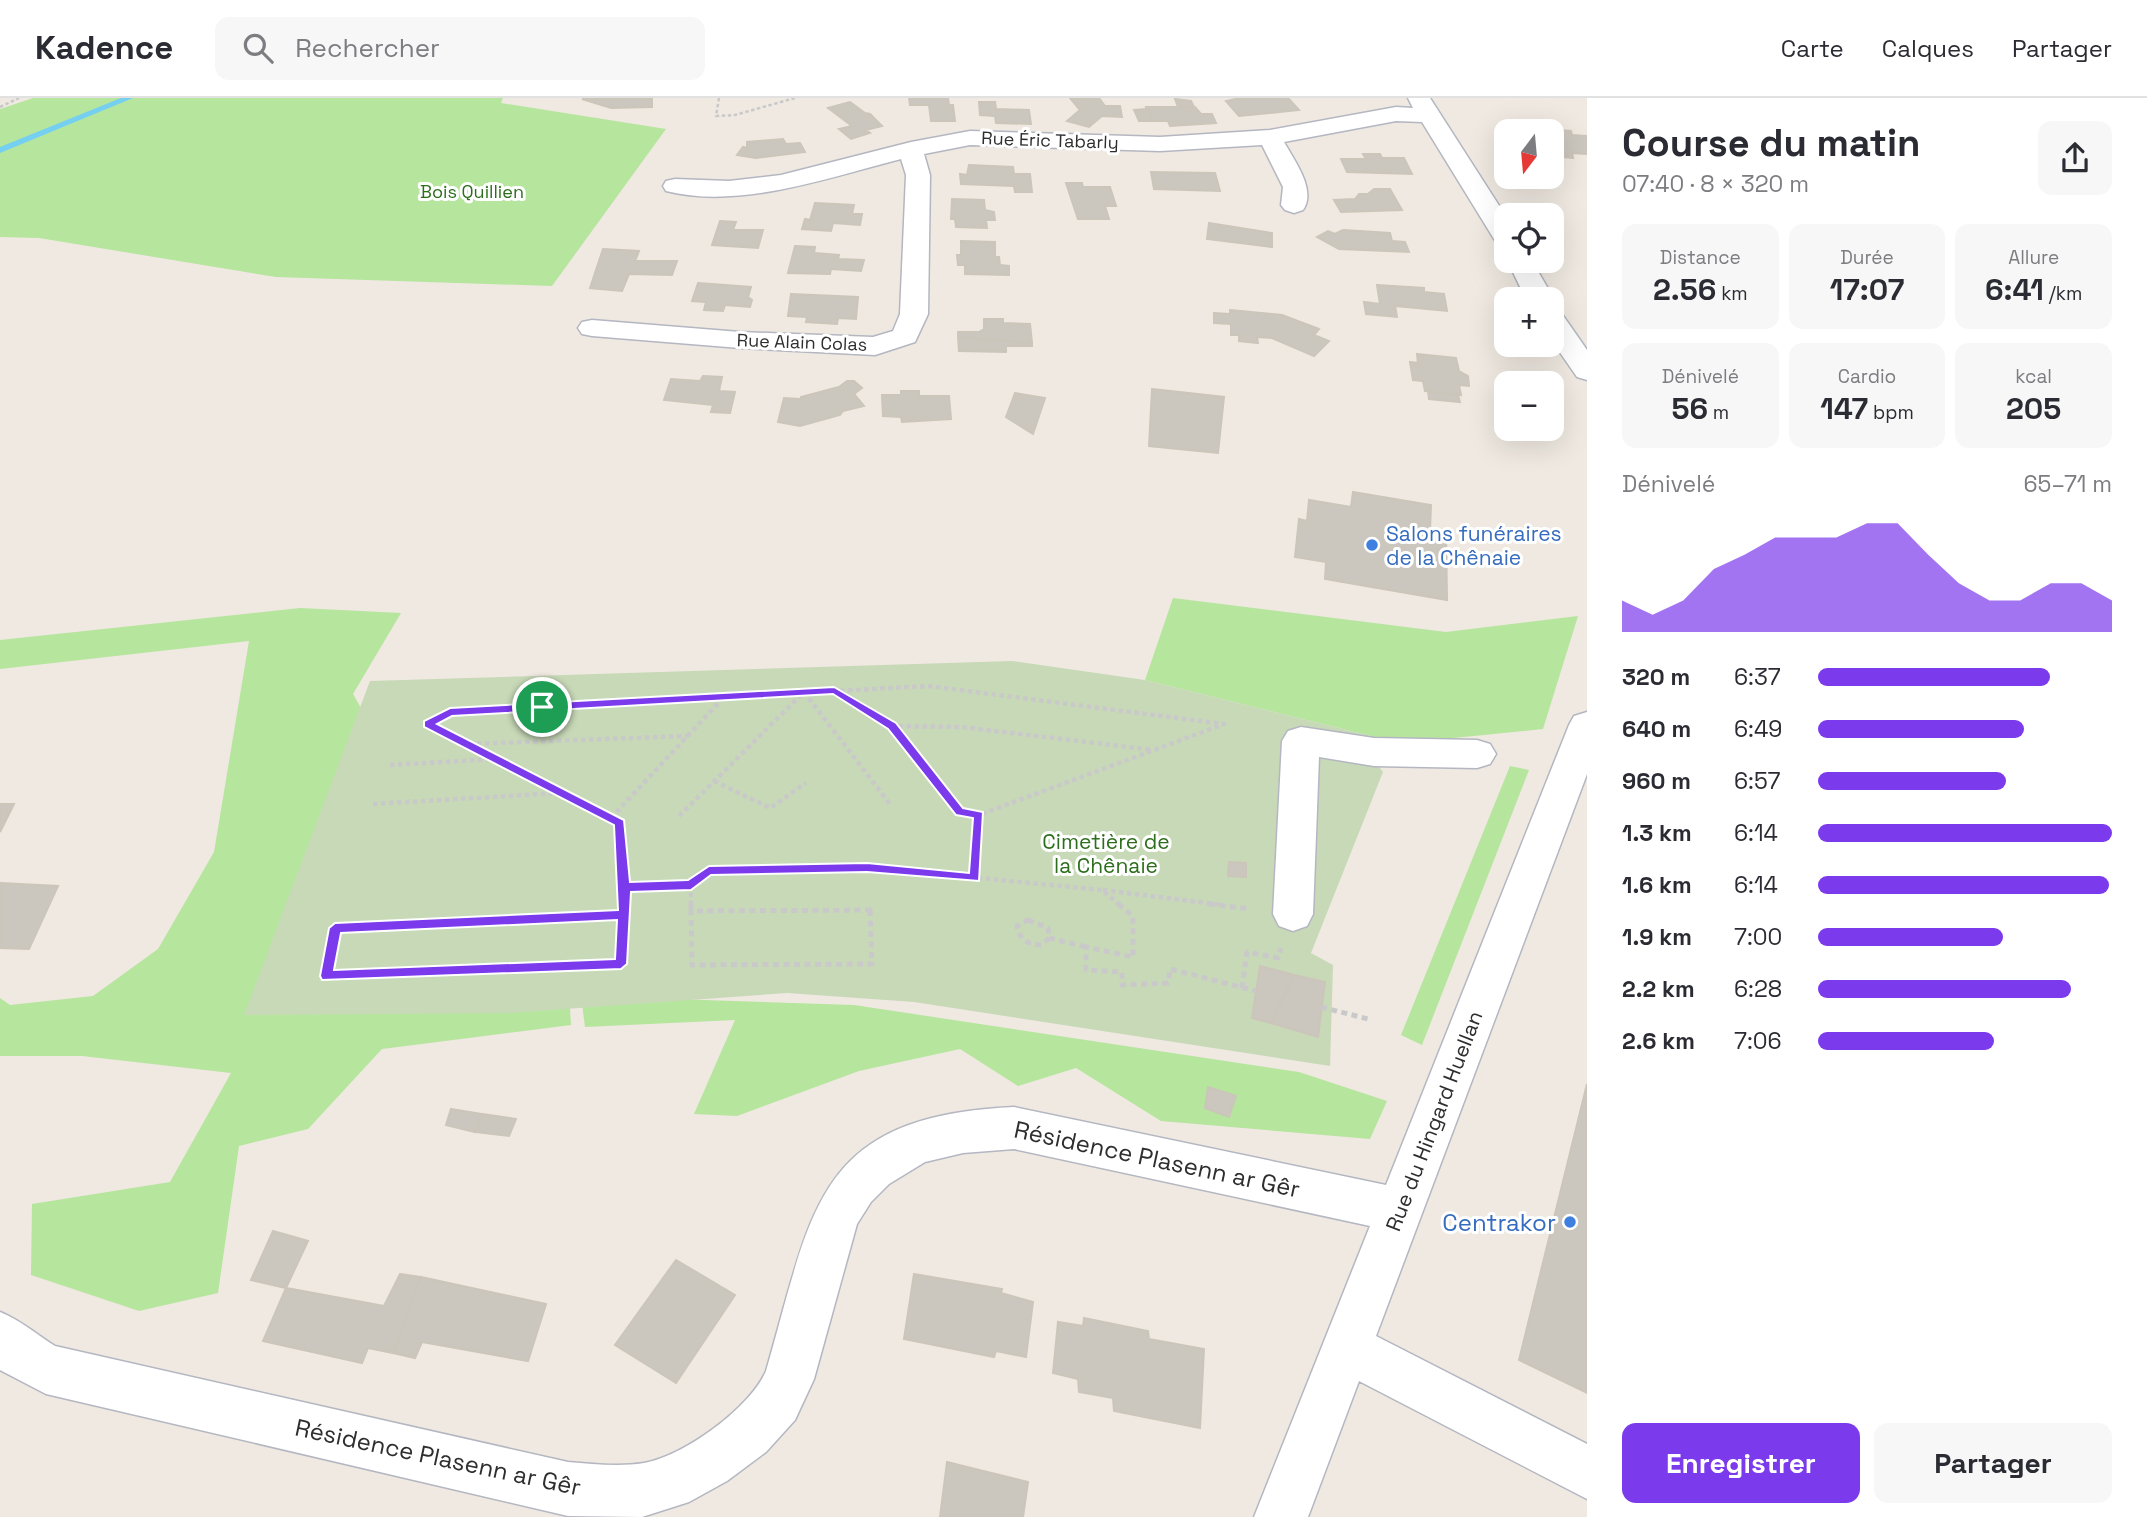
<!DOCTYPE html>
<html lang="fr">
<meta charset="utf-8">
<style>
body{margin:0;font-family:"Space Grotesk",sans-serif;background:#f7f7f7;color:#2b2b33;height:100vh;display:flex;flex-direction:column;font-size:26px;white-space:nowrap}
*{box-sizing:border-box;margin:0}
p{font-size:23px;color:#7c7c81}
.icon{flex:none;width:38px;height:38px;fill:none;stroke:currentColor;stroke-width:2;stroke-linecap:round;stroke-linejoin:round}
.map{position:relative;flex:1;overflow:hidden}
.panel{display:flex;flex-direction:column;background:#fff;width:560px}
.panel>*{flex:none}
.needle{width:46px;rotate:196deg}
.buttons{position:absolute;left:1494px;top:21px;display:grid;gap:14px}
.buttons a{display:grid;place-items:center;width:70px;height:70px;border-radius:14px;background:#fff;box-shadow:0 7px 28px #0002;font-size:35px}
.pin{position:absolute;display:grid;place-items:center;width:60px;height:60px;color:#fff;margin:-30px;border:4px solid #fff;border-radius:50%;box-shadow:0 2px 7px #0007}
.round{display:grid;place-items:center;flex:none;width:74px;height:74px;border-radius:14px;background:#f7f7f7}
.headline{display:flex;align-items:center;justify-content:space-between;height:119px;padding:0 35px}
h1{font-size:38px;font-weight:700;line-height:52px}
.metrics{display:grid;grid-template-columns:repeat(3,1fr);gap:10px;height:119px;padding:7px 35px}
.metrics div{display:grid;align-content:center;border-radius:14px;background:#f7f7f7;text-align:center}
.metrics b{font-size:30px;font-weight:700}
.metrics small{font-size:19px;font-weight:400}
.metrics p{font-size:19px}
.chart{height:196px;padding:14px 35px}
.chart p{display:flex;justify-content:space-between}
.chart svg{width:100%;height:126px;margin-top:7px;fill:#7c3aed;opacity:.7}
.action{display:flex;gap:14px;margin-top:auto;padding:14px 35px}
.action a{flex:1;height:80px;border-radius:14px;background:#7c3aed;color:#fff;font-size:28px;font-weight:700;line-height:80px;text-align:center}
.action a+a{background:#f7f7f7;color:#2b2b33}
ul{padding:0 35px;list-style:none;font-size:23px}
li{display:grid;grid-template-columns:112px 84px 1fr;align-items:center;height:52px}
li i{height:18px;border-radius:9px;background:#7c3aed}
header{display:flex;align-items:center;gap:42px;box-sizing:border-box;height:98px;padding:0 35px;background:#fff;border-bottom:2px solid #e1e1e2}
header strong{font-size:33px}
nav{display:flex;gap:38px;margin-inline-start:auto;font-size:24px}
.search{width:490px;height:63px;background:#f7f7f7;display:flex;align-items:center;gap:18px;box-sizing:border-box;padding:0 24px;border-radius:14px;color:#7c7c81;font-size:26px}
main{display:flex;flex:1;min-height:0}
.map>svg:first-child{display:block}
.green{fill:#b6e59e}
.cemetery{fill:#c8d9b8}
.lines{fill:none;stroke-linecap:round;stroke-linejoin:round}
.stream{fill:#75cff0;fill-rule:evenodd}
.building{fill:#cbc7bf;stroke:#cbc5ba;stroke-width:2}
.minor-casing{stroke:#b4b7c1;stroke-width:3}
.path-far2{stroke:#c9c9c9;stroke-width:2.5;stroke-dasharray:3.5 2.5;stroke-linecap:butt}
.path-far1{stroke:#c9c9c9;stroke-width:4.5;stroke-dasharray:4.5 3.5;stroke-linecap:butt}
.path{stroke:#c9c9c9;stroke-width:5;stroke-dasharray:6 4.5;stroke-linecap:butt}
.minor{fill:#fff;fill-rule:evenodd}
.route{fill:#7c3aed;stroke:#fff;stroke-width:2;fill-rule:evenodd}
.shop-dot{fill:#3f7fe0;stroke:#fff;stroke-width:2.5}
.labels{text-anchor:middle;dominant-baseline:central;stroke-width:6;stroke-linejoin:round;paint-order:stroke}
.far-street-label{font-size:18px;fill:#2e2e2e;stroke:#fff}
.far-park-label{font-size:18px;fill:#2c6e1b;stroke:#fff}
.shop-label{font-size:21px;fill:#366cbe;stroke:#fff;text-anchor:start}
.park-label{font-size:21px;fill:#2c6e1b;stroke:#fff}
.street-label{font-size:21px;fill:#2e2e2e;stroke:#fff}
.near-street-label{font-size:24px;fill:#2e2e2e;stroke:#fff}
.near-shop-label{font-size:24px;fill:#366cbe;stroke:#fff;text-anchor:end}
</style>
<header>
<strong>Kadence</strong>
<div class="search"><svg class="icon" aria-label="search" viewBox="0 0 24 24"><circle cx="10" cy="10" r="6"/><path d="M15 15l6 6"/></svg>Rechercher</div>
<nav><a>Carte</a><a>Calques</a><a>Partager</a></nav>
</header>
<main>
<div class="map">
<svg width="1587" height="1419" viewBox="0 0 1587 1419">
<rect width="100%" height="100%" fill="#efe9e1"/>
<path class="green" d="M33,0H503L501,5L666,31L552,188L276,179L39,140L0,139V11Z
M1173,500L1446,534L1578,518L1543,631L1374,648L1371,638L1145,582Z
M300,510L401,515L353,596L378,640L569,894L571,927L382,951L308,1031L239,1048L218,1195L139,1213L31,1177L32,1106L170,1084L231,975L82,958H0V900L10,907L93,898L158,851L214,754L249,543L0,571V542Z
M1510,668L1529,672L1422,947L1401,937Z
M581,898L854,907L1299,974L1387,1003L1370,1041L1161,1023L1076,970L1018,988L960,951L859,973L737,1018L694,1016L735,922L585,929Z"/>
<path class="cemetery" d="M1012,563L1145,582L1371,638L1374,648L1373,661L1383,674L1311,855L1333,867L1330,968L914,904L787,895L509,915L244,917L370,583Z"/>
<g class="lines">
<path class="stream" d="M121,0H133L0,55V49Z"/>
</g>
<path class="building" d="M641,0L652,1V9L611,10L582,1Z
M909,0H948L949,7H953L955,23H931L929,7H910Z
M1070,0H1099L1105,8H1120L1122,19L1102,18L1089,29L1067,23L1080,12Z
M1240,0H1288L1299,12L1239,18L1226,3Z
M1175,1L1191,3L1194,9H1178Z
M850,4L865,15L870,16L882,28L866,32L870,35L851,41L839,31L852,28L828,10Z
M979,4H995L996,11L1029,12L1031,26L996,25L995,18L980,17Z
M1146,9H1195L1201,16H1212L1216,25L1170,28L1168,23H1151Z
M1147,11L1151,23H1139L1134,12Z
M1546,31L1571,33L1572,37L1587,38V56L1572,55L1573,60L1552,58V33H1547Z
M783,41L786,46L800,45L805,54L756,60L737,57L743,49L747,50V44Z
M1363,56H1380L1382,60H1404L1412,76L1347,74L1341,61H1366Z
M969,67L1013,69L1014,76H1030L1032,94H1015L1014,88L961,86L960,76L967,77Z
M1151,74L1215,75L1220,93L1154,91Z
M1066,85H1082L1083,89H1110L1116,108H1105L1109,121H1078Z
M1374,91H1390L1402,112L1341,114L1334,102L1355,101L1359,96H1368Z
M952,101L984,102L985,112L994,114L995,122H986L987,130L956,129L955,121H951Z
M815,105L854,107L852,116H862L860,127L833,125L831,133L802,131L805,121L810,122Z
M720,123L736,124L733,132H763L758,150L712,147Z
M1209,125L1272,135V149L1207,141Z
M1343,132L1390,135L1392,143L1405,144L1409,154L1339,151L1317,139L1328,133L1335,136Z
M961,143L995,144V159H999L1000,167L1009,168V177L965,176V167H958L957,157H961Z
M795,148L815,149L814,155L839,157L838,161L864,162L861,173L831,171L830,176L788,175Z
M603,151L639,153L635,163H677L672,177L629,176L622,193L590,190Z
M698,185L751,189L748,199L752,202L750,209L725,207L723,213L704,212L706,204L692,203Z
M1377,187L1424,190V194L1444,196L1447,213L1395,208L1397,219L1366,216L1364,204L1380,206Z
M791,196L858,199L856,221L838,220L837,226L806,224L807,219L788,218Z
M1230,212L1282,217L1319,231L1314,237L1329,243L1314,258L1272,240L1257,239L1258,245L1239,243V237H1231V226L1214,225V215L1230,216Z
M984,221H1003V225L1030,226L1032,245L958,239V234H979L984,231Z
M958,239L1032,245V248H1006V254L959,253Z
M1417,256L1456,260L1459,273L1468,278L1469,288L1459,287L1461,297L1425,293L1423,283L1413,282L1410,264L1418,265Z
M703,278L722,279L719,293L735,294L730,315L711,314L713,307L664,302L671,281L700,283Z
M847,283H854L862,290L854,296L864,308L843,313L840,317L800,328L778,324L784,300L801,301V299L839,289Z
M1152,291L1224,299L1218,355L1149,348Z
M901,293H919V298H949L951,321L902,324L901,319L883,318L882,297H901Z
M1428,293L1458,297L1460,304L1429,301Z
M1015,295L1045,300L1033,336L1006,319Z
M1353,394L1431,407L1430,432L1446,434L1447,502L1325,481L1326,464L1295,459L1299,421L1307,423L1309,402L1351,409Z
M0,706H14L0,734Z
M1229,764L1246,765V779L1228,778Z
M0,785L58,788L29,851L0,850Z
M1260,868L1294,877L1271,925L1252,920Z
M1294,877L1325,884L1318,939L1271,925Z
M1587,986V1295L1519,1262Z
M1208,989L1236,998L1229,1019L1205,1010Z
M451,1011L482,1016L475,1034L446,1027Z
M482,1016L516,1021L509,1038L475,1034Z
M273,1133L308,1143L286,1190L251,1182Z
M676,1162L735,1197L676,1285L615,1247Z
M400,1176L421,1179L393,1255L368,1250L362,1265L263,1243L286,1190L384,1208Z
M914,1176L1002,1191L1001,1195L1033,1204L1026,1259L996,1253L994,1259L904,1241Z
M421,1179L546,1206L528,1263L422,1244L415,1260L393,1255Z
M1084,1220L1148,1233L1149,1241L1204,1251L1200,1330L1114,1313L1113,1300L1079,1294L1078,1281L1053,1275L1058,1224L1083,1228Z
M947,1364L1028,1384L1023,1419H940Z"/>
<g class="lines">
<g class="minor-casing">
<path id="minor" d="M1408,0H1430L1507,120V149L1498,147L1494,141L1422,24L1396,23L1284,44C1294,62 1317,92 1303,112L1294,115L1285,112L1281,107L1283,89L1262,47L1160,53L970,47L924,56L930,77L928,216L915,244L875,257L740,250L592,238L582,236L578,230L582,224L592,222L740,234L873,239L893,233L900,216L906,77L901,61C830,79 740,112 666,93L663,88L666,83L675,81L729,83L781,77L911,44L970,33L1160,39L1270,32L1396,9L1413,10Z
M1507,162L1532,163L1554,201L1552,203L1526,201Z
M1552,214L1562,216L1587,252V282L1577,279L1552,243Z
M1587,614V676L1376,1238L1587,1346V1401L1359,1283L1308,1419H1254L1370,1128L1014,1051L963,1055L925,1064L889,1086L871,1104L857,1126L814,1281L795,1322L766,1354L727,1383L689,1404L642,1419L568,1418L46,1296L0,1272V1214C20,1222 36,1236 55,1248L568,1364C593,1366 619,1369 644,1365C684,1358 750,1310 766,1273C813,1111 815,1018 1014,1009L1386,1087L1569,627L1574,618Z
M1301,629L1374,640L1477,642L1490,646L1496,656L1490,666L1477,670L1374,668L1319,659L1313,816L1307,828L1293,833L1279,828L1273,816L1282,643L1288,633Z"/>
</g>
<path class="path-far2" d="M719,0L716,18L735,17L795,0
M0,9L19,0"/>
<path class="path-far1" d="M836,594L892,628L962,629L1153,652
M893,628L960,714L978,717
M469,646L688,638
M390,667L495,661
M714,683L770,710L806,685
M373,706L560,695
M679,718L804,594L890,706
M611,720L724,599
M625,789L620,725L428,626L450,614L928,588L1224,626L979,717L974,780
M1103,792L1222,807
M624,807L625,789L691,787
M691,807V787L709,773L867,769L1102,792L1120,807"/>
<path class="path" d="M691,806V813
M1118,806L1133,818V859L1086,849V872L1122,874V887L1168,885L1170,871L1256,893
M1209,806L1251,811
M870,812L872,866L692,867L691,813Z
M624,817L621,866L326,878L336,830Z
M624,817V806
M1028,822L1048,830L1049,840L1042,847C1028,846 1020,843 1017,828Z
M1049,840L1086,849
M1242,890L1247,854L1278,860L1281,850
M1321,909L1368,921"/>
<use href="#minor" class="minor"/>
</g>
<path class="route" d="M834,589L896,625L963,710L983,714L979,783L867,774L711,777L691,792L631,794L627,866L621,871L322,882L320,878L329,830L335,825L618,812L614,727L424,629V623L450,610ZM833,596L888,631L956,717L973,720L969,775L867,765L709,768L688,782L630,784L624,722L437,626L452,618ZM617,822L615,861L334,872L341,835Z"/>
<g class="shop-dot">
<circle cx="1372" cy="447" r="7"/>
<circle cx="1570" cy="1124" r="7"/>
</g>
<g class="labels">
<g class="far-street-label">
<text transform="translate(1050 42) rotate(2)">Rue Éric Tabarly</text>
<text transform="translate(802 244) rotate(2)">Rue Alain Colas</text>
</g>
<g class="far-park-label">
<text x="472" y="93">Bois Quillien</text>
</g>
<g class="shop-label">
<text x="1386" y="435">Salons funéraires<tspan x="1386" dy="24">de la Chênaie</tspan></text>
</g>
<g class="park-label">
<text x="1106" y="743">Cimetière de<tspan x="1106" dy="24">la Chênaie</tspan></text>
</g>
<g class="street-label">
<text transform="translate(1434 1023) rotate(-69)">Rue du Hingard Huellan</text>
</g>
<g class="near-street-label">
<text transform="translate(1157 1061) rotate(12)">Résidence Plasenn ar Gêr</text>
<text transform="translate(438 1359) rotate(12)">Résidence Plasenn ar Gêr</text>
</g>
<g class="near-shop-label">
<text x="1556" y="1124">Centrakor</text>
</g>
</g>
</svg>
<div class="buttons">
<a><svg class="needle" viewBox="-14 -14 28 28"><path d="M0-13l5 13h-10z" fill="#e53935"/><path d="M0 13l5-13h-10z" fill="#7c7c81"/></svg></a>
<a><svg class="icon" aria-label="locate" viewBox="0 0 24 24"><circle cx="12" cy="12" r="6"/><path d="M12 2v4M12 18v4M2 12h4M18 12h4"/></svg></a>
<a>+</a>
<a>−</a>
</div>
<div class="pin" style="left:542px;top:609px;background:#1e9e55"><svg class="icon" aria-label="arrive" viewBox="0 0 24 24"><path d="M6 21V4h12l-3 4 3 4H6"/></svg></div>
</div>
<section class="panel">
<div class="headline"><div><h1>Course du matin</h1><p>07:40 · 8 × 320 m</p></div><a class="round"><svg class="icon" aria-label="share" viewBox="0 0 24 24"><path d="M12 15V3M7 8l5-5 5 5M5 13v7h14v-7"/></svg></a></div>
<div class="metrics">
<div><p>Distance</p><b>2.56<small> km</small></b></div>
<div><p>Durée</p><b>17:07</b></div>
<div><p>Allure</p><b>6:41<small> /km</small></b></div>
</div>
<div class="metrics">
<div><p>Dénivelé</p><b>56<small> m</small></b></div>
<div><p>Cardio</p><b>147<small> bpm</small></b></div>
<div><p>kcal</p><b>205</b></div>
</div>
<div class="chart"><p><span>Dénivelé</span>65–71 m</p>
<svg viewBox="0 0 160 44" preserveAspectRatio="none"><path d="M0 44V33L10 38L20 33L30 22L40 17L50 11L60 11L70 11L80 6L90 6L100 17L110 27L120 33L130 33L140 27L150 27L160 33V44z"/></svg>
</div>
<ul>
<li><b>320 m</b>6:37<i style="width:79%"></i></li>
<li><b>640 m</b>6:49<i style="width:70%"></i></li>
<li><b>960 m</b>6:57<i style="width:64%"></i></li>
<li><b>1.3 km</b>6:14<i style="width:100%"></i></li>
<li><b>1.6 km</b>6:14<i style="width:99%"></i></li>
<li><b>1.9 km</b>7:00<i style="width:63%"></i></li>
<li><b>2.2 km</b>6:28<i style="width:86%"></i></li>
<li><b>2.6 km</b>7:06<i style="width:60%"></i></li>
</ul>
<div class="action"><a>Enregistrer</a><a>Partager</a></div>
</section>
</main>
